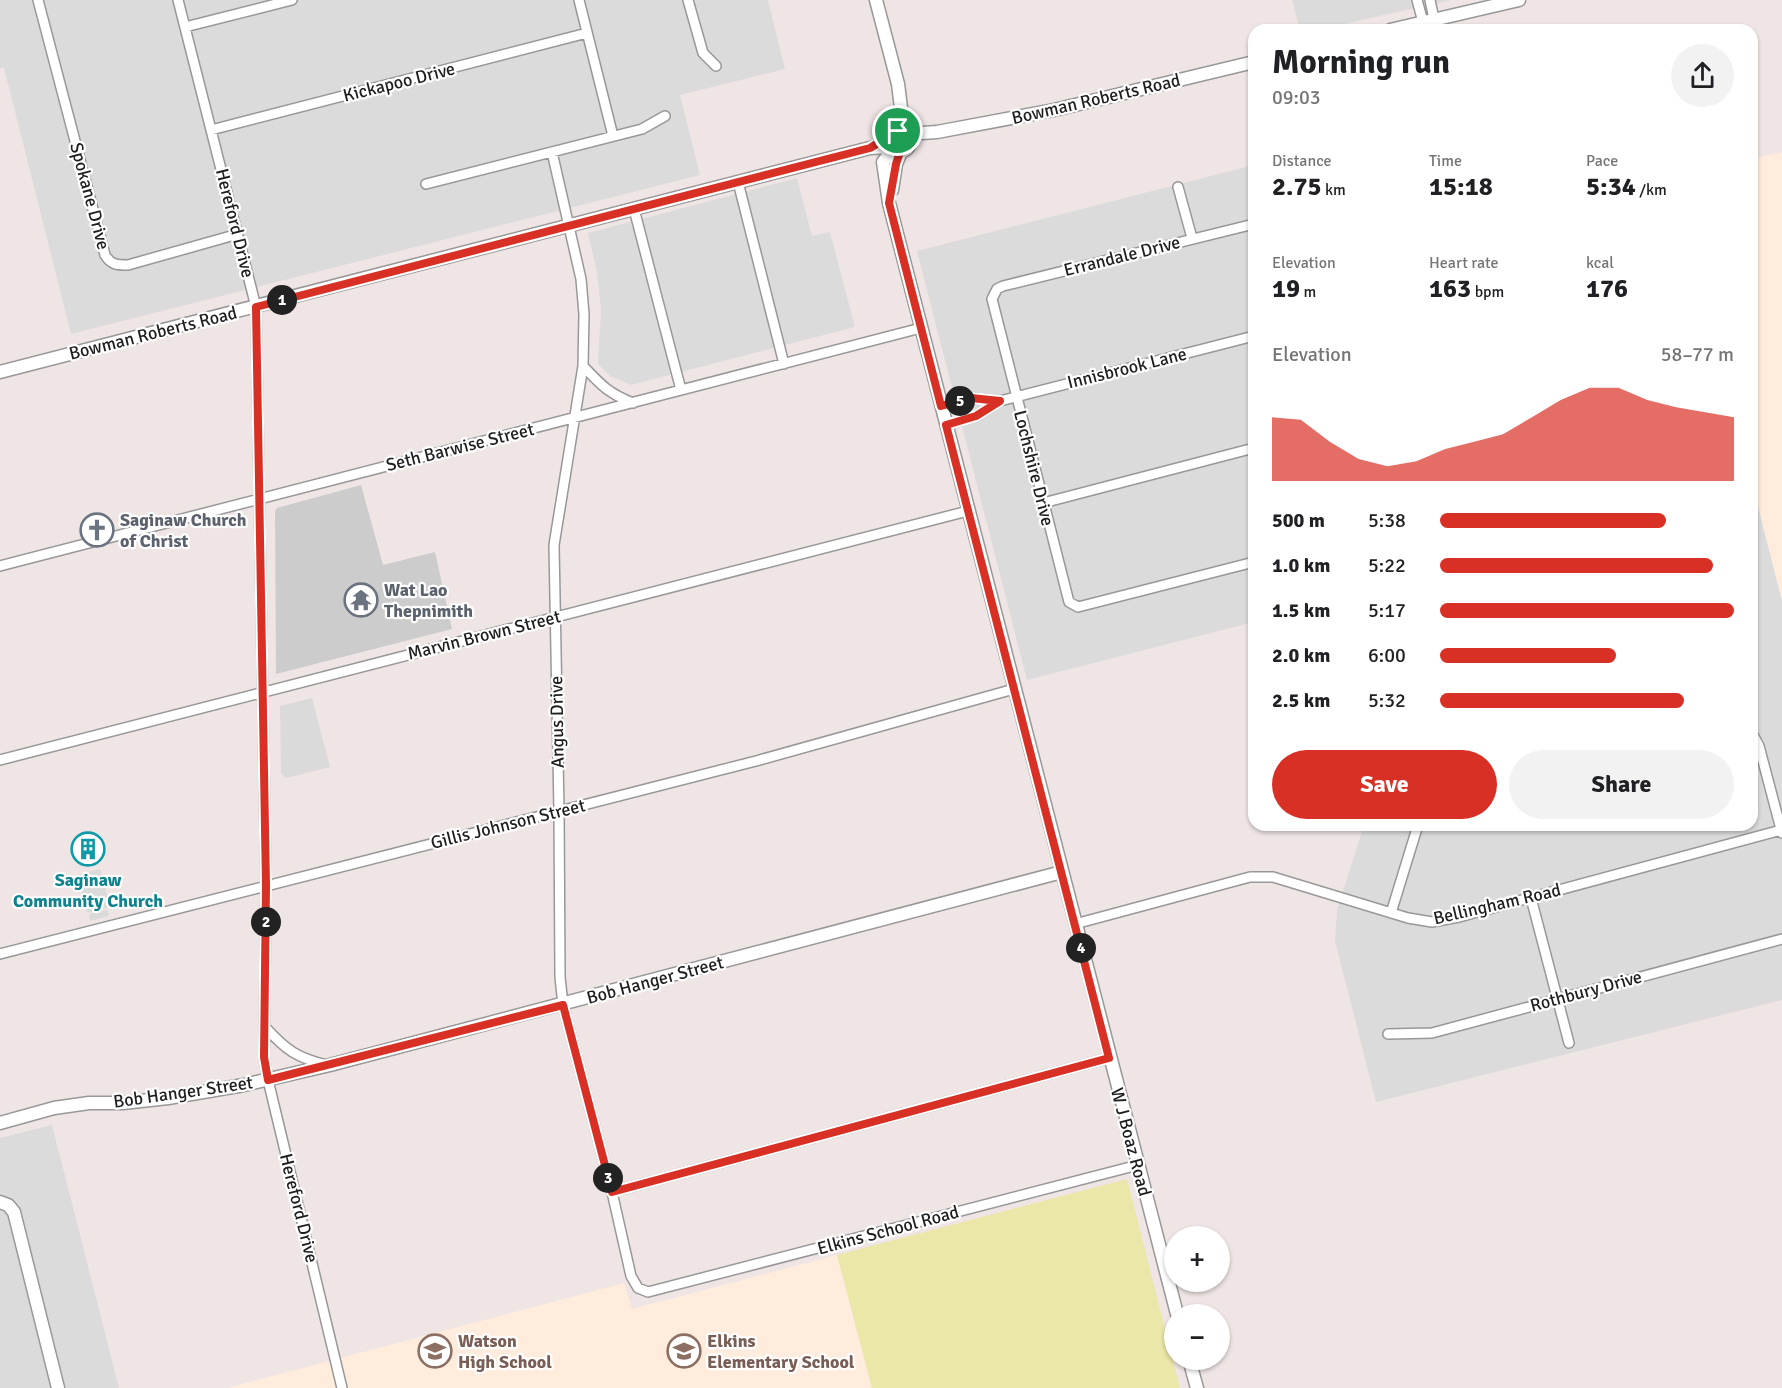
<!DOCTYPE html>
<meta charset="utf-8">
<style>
body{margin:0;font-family:Signika,sans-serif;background:#f2f2f2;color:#202124;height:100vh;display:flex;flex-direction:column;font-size:22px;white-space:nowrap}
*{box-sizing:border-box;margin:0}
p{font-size:20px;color:#757577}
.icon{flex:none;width:33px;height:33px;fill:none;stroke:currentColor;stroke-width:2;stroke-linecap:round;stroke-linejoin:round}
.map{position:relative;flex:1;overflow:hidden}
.side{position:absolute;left:1248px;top:24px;width:510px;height:807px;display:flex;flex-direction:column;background:#fff;border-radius:18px;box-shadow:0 2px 4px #0004}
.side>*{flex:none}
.buttons{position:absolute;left:1164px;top:1226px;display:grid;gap:12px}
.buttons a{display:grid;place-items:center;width:66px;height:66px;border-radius:50%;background:#fff;box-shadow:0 2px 4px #0004;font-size:30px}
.pin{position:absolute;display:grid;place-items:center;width:51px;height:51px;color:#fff;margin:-26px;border:3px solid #fff;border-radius:50%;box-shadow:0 2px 6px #0007}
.km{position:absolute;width:30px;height:30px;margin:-15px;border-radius:50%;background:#222;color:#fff;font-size:16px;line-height:30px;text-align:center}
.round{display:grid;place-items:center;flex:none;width:63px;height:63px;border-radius:32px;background:#f2f2f2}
.summary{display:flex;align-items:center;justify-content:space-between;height:102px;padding:0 24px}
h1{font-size:33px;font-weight:700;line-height:45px}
.figures{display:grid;grid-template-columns:repeat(3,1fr);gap:9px;height:102px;padding:6px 24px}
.figures div{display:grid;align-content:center}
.figures b{font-size:26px;font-weight:700}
.figures small{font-size:16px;font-weight:400}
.figures p{font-size:16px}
.chart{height:168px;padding:12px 24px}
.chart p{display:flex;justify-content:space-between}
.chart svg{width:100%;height:108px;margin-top:6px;fill:#d93025;opacity:.7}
.action{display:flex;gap:12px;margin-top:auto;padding:12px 24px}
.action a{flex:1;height:69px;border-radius:36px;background:#d93025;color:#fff;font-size:24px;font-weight:700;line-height:69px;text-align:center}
.action a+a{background:#f2f2f2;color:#202124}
ul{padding:0 24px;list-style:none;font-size:20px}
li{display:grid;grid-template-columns:96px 72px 1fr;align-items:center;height:45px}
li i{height:15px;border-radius:8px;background:#d93025}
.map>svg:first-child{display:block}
.residential{fill:#dcdbdc}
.education{fill:#ffecdd}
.religious{fill:#ccc}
.grass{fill:#ebe7a8}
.parking{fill:#dadada}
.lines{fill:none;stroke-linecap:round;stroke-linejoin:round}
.minor-casing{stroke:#989898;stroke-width:12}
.tertiary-casing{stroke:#989898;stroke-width:15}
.minor{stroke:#fff;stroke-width:9}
.tertiary{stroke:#fff;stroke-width:12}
.route-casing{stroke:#fff;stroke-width:12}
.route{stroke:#d93025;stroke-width:8}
.labels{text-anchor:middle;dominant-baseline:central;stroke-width:4.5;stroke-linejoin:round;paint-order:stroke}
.street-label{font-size:18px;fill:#1e1e1e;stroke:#fff}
.worship-label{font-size:18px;font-weight:bold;fill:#5b616d;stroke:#fff;text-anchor:start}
.culture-label{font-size:18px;font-weight:bold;fill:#0d838f;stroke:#fff}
.education-label{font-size:18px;font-weight:bold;fill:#785e54;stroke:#fff;text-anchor:start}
</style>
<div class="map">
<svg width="1782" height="1388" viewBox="0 0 1782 1388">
<rect width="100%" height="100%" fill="#efe5e4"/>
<path class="residential" d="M0,0H768L785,69L680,95L700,175L71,334L4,68H0Z
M1292,0H1451L1317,30H1300Z
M1254,165V622L1027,680L917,251Z
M797,178L812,236L830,232L855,327L631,385L610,376L598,364L601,309L597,272L588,233Z
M1752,482L1782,600V1000L1376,1102L1335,941L1337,910L1364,825H1752Z
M52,1125L119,1388H0V1138Z"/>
<path class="education" d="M1782,152V601L1752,483V159Z
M837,1255L872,1388H227L624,1283L632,1309Z"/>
<path class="religious" d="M361,485L383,565L435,552L452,629L276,674L275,511L277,508Z"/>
<path class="grass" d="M1127,1179L1180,1388H872L837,1255Z"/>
<path class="parking" d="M312,698L330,767L286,778L281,773L280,706Z
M100,869L110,907L102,909L103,911L108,910L109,916L90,921L89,915L95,911L87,913L77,875Z"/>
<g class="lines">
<g class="minor-casing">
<path id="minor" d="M38,0L105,255C111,265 117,265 128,265L238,234
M178,0L256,307L266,887L264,1057L268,1080L342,1388
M579,0L613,136
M688,0L703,53L716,66
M1417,0L1423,22
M1430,0L1434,19
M185,27L292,0
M211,130L587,33
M552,152L581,279L584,314L583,366L554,545L559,811L560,977L563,1005L612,1192L631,1276L638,1288L648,1292L1138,1165
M738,182L784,364
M426,184L642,129L665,116
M1178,187L1192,238
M634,209L681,390
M1254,224L1003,286L997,289L992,299L1069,602L1078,607L1254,562
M583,366C601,385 608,393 633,403
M941,406L971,398L1000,401
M946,425L976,416L1000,401L1254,336
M1043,503L1254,448
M0,566L921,328
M1752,733L1759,746L1782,833
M0,760L968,511
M1531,898L1569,1043
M1391,913L1418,825
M1075,924L1250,877H1273L1408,918L1432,922L1459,917L1781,830
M0,954L756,761L1014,689
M265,1027C286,1050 297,1058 327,1065
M1388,1034L1432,1033L1782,939
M612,1192L1109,1058"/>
</g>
<g class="tertiary-casing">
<path id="tertiary" d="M876,0L898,84L904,132
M1390,30L1519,0
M888 141a11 11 0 1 1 22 0a11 11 0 1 1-22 0Z
M907,134L937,132L1054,110L1254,62
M893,150L883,162L889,203L1177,1314
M892,190L896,164L901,152
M0,372L870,148L890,147
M0,1123L54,1108L89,1103H123L168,1098L244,1085L330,1065L1062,872
M0,1202L8,1205L14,1212L58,1388
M1189,1359L1197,1388"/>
</g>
<use href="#minor" class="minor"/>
<use href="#tertiary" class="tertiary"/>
</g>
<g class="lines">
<g class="route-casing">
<path id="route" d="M898,131L907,134L910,143L907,149L900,152L896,164L889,203L941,406L971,398L1000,401L976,416L946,425L1109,1058L612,1192L563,1005L268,1080L264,1057L266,886L256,307L870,148Z"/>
</g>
<use href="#route" class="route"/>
</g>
<defs>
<g id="church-ring" transform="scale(1.725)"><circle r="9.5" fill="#fff" stroke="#6b7280" stroke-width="1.5"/><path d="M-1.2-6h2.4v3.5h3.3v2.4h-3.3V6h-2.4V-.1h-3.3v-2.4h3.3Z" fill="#6b7280"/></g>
<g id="temple-ring" transform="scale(1.725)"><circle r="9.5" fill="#fff" stroke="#6b7280" stroke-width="1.5"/><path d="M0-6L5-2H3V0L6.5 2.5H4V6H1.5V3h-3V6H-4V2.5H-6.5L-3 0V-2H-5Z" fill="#6b7280"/></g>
<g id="building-ring" transform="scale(1.725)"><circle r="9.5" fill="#fff" stroke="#0f9aa8" stroke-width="1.5"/><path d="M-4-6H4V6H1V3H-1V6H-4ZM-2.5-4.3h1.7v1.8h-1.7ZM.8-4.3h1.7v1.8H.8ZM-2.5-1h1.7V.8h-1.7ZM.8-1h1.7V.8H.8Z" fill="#0f9aa8"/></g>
<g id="school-ring" transform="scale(1.725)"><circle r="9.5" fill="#fff" stroke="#8d6e63" stroke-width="1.5"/><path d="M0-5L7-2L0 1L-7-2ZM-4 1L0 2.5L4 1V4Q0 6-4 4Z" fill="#8d6e63"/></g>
</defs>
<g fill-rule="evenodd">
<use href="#church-ring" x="97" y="530"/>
<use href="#temple-ring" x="361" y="600"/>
<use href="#building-ring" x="88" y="849"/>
<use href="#school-ring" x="435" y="1351"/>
<use href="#school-ring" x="684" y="1351"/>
</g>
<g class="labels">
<g class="street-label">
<text transform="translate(399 82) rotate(-14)">Kickapoo Drive</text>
<text transform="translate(1096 99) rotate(-13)">Bowman Roberts Road</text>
<text transform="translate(90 196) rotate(75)">Spokane Drive</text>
<text transform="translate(235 223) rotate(76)">Hereford Drive</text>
<text transform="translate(1122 256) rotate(-14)">Errandale Drive</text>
<text transform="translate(153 333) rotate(-14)">Bowman Roberts Road</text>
<text transform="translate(1127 368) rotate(-14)">Innisbrook Lane</text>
<text transform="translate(460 447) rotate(-14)">Seth Barwise Street</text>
<text transform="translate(1034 468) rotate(76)">Lochshire Drive</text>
<text transform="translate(484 635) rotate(-14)">Marvin Brown Street</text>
<text transform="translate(557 722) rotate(-91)">Angus Drive</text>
<text transform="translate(508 824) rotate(-14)">Gillis Johnson Street</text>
<text transform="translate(1497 904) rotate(-13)">Bellingham Road</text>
<text transform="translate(655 980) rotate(-15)">Bob Hanger Street</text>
<text transform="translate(1586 991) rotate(-15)">Rothbury Drive</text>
<text transform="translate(183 1092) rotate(-8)">Bob Hanger Street</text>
<text transform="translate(1131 1142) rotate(75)">W J Boaz Road</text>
<text transform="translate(299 1208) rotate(76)">Hereford Drive</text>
<text transform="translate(888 1230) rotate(-15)">Elkins School Road</text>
</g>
<g class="worship-label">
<text x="120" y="520">Saginaw Church<tspan x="120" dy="21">of Christ</tspan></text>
<text x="384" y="590">Wat Lao<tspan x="384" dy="21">Thepnimith</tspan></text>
</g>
<g class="culture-label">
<text x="88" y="880">Saginaw<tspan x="88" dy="21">Community Church</tspan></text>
</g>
<g class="education-label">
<text x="458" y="1341">Watson<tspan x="458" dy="21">High School</tspan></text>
<text x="707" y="1341">Elkins<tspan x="707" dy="21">Elementary School</tspan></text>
</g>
</g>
</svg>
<div class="buttons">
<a>+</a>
<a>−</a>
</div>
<div class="pin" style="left:898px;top:131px;background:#1e9e55"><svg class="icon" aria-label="arrive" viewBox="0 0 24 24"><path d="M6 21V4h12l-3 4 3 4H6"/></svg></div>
<b class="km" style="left:282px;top:300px">1</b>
<b class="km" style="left:266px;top:922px">2</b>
<b class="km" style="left:608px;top:1178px">3</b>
<b class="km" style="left:1081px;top:948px">4</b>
<b class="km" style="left:960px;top:401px">5</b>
<section class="side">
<div class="summary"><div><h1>Morning run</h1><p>09:03</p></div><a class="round"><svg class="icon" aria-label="share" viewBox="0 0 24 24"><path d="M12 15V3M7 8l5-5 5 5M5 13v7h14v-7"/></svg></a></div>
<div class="figures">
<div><p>Distance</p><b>2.75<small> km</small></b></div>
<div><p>Time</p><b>15:18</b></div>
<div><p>Pace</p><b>5:34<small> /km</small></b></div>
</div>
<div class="figures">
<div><p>Elevation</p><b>19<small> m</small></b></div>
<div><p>Heart rate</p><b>163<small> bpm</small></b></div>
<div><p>kcal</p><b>176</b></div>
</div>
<div class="chart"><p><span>Elevation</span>58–77 m</p>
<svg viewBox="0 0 160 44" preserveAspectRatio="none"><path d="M0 44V18L10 19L20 28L30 35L40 38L50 36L60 31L70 28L80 25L90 18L100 11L110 6L120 6L130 11L140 14L150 16L160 18V44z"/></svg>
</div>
<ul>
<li><b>500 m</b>5:38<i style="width:77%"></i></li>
<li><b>1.0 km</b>5:22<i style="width:93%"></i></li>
<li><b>1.5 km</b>5:17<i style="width:100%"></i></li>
<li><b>2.0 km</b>6:00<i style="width:60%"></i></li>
<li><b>2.5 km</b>5:32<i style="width:83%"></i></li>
</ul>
<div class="action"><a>Save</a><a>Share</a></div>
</section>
</div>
